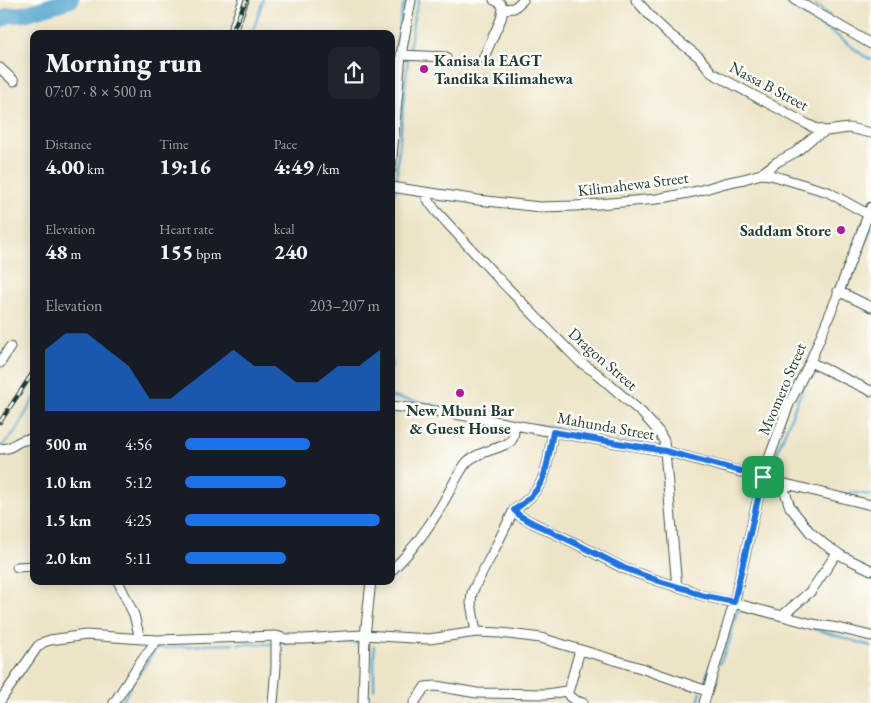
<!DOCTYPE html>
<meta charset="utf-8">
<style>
body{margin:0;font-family:"EB Garamond",serif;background:#20242c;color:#f1f3f6;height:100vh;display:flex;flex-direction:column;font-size:19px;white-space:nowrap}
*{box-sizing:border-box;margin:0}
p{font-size:16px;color:#9ea1a6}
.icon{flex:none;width:28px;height:28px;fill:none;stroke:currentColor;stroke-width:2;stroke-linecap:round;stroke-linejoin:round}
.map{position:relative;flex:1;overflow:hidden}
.panel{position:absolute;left:30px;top:30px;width:365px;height:555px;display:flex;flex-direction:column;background:#171b24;border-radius:10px;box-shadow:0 2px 12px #0003}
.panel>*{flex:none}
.pin{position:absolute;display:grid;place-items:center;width:42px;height:42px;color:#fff;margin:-21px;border-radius:10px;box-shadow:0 2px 8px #0006}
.round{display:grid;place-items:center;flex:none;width:52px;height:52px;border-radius:10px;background:#20242c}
.overview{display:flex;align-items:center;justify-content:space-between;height:85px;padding:0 15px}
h1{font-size:28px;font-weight:800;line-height:38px}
.stats{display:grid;grid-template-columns:repeat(3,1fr);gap:8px;height:85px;padding:5px 15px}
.stats div{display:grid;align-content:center}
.stats b{font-size:21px;font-weight:800}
.stats small{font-size:14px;font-weight:400}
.stats p{font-size:14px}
.chart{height:140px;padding:10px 15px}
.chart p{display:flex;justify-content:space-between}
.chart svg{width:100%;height:90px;margin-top:5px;fill:#1a73e8;opacity:.7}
ul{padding:0 15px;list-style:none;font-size:16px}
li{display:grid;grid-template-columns:80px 60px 1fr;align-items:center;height:38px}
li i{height:12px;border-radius:6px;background:#1a73e8}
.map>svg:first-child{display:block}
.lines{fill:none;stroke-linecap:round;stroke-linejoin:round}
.stream{stroke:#57a9d2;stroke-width:2.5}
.river{stroke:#57a9d2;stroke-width:16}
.minor-casing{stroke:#3e564a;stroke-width:11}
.minor{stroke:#fff;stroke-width:9}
.rail-casing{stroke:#1f3d34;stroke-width:4.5}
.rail{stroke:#fdfcf7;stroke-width:2.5;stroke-dasharray:8;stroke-linecap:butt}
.route-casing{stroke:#fff;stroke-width:10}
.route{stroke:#1a73e8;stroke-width:6}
.poi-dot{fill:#b5179e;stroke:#fdfcf7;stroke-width:2}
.labels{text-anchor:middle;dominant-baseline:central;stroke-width:5;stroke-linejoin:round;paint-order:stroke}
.poi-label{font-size:16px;font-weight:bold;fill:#1f3d34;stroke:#fdfcf7;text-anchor:start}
.street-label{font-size:16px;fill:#1f3d34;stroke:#fdfcf7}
</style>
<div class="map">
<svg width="871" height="703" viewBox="0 0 871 703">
<rect width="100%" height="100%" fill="#fdfcf7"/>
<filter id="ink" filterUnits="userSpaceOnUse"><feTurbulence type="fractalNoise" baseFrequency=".02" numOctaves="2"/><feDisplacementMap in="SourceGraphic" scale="10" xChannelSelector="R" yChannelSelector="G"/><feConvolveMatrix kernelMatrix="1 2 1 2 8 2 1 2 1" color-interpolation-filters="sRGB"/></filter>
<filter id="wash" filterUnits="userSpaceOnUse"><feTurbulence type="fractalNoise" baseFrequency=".0096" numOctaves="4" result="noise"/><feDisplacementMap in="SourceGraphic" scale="20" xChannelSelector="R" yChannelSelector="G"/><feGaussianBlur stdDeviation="1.12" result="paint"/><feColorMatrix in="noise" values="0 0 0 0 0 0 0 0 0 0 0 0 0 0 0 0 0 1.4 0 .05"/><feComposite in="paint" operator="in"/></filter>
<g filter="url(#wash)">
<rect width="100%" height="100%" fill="#ede4c6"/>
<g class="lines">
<path class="stream" d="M782,0L814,22L839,37L864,56L871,59
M816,6L830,15
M252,34L263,0
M409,52L414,17L419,0
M391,104L393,71L402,10L406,0
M391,283L395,253L392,210V197L397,188V167L408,58
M844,292L862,252L871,227
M391,359L392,362L391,370
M391,396L392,397L435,405L487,416
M537,425L559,429
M598,435L647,444
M1,447L16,431L34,398
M706,458L761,471
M769,472L806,380
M767,473L795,482
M844,494L850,495V492L871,495
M798,506L812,528
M365,597L366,581
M741,599L767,482L777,488L781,493
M765,616L803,626
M811,628L871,646
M336,641L362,644
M238,644H274
M279,644L291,643
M720,663L729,643L737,611H748
M703,686L711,664
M374,689V646
M122,703L133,681L148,662L155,649L202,645L233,644
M373,703L374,698
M698,703L701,692"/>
<path class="river" d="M0,20L9,15L24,14L71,0"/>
</g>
</g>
<g filter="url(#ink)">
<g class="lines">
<g class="minor-casing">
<path id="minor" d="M494,0C500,2 502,4 503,9
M636,0L654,20L668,33L699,57L712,73L807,124L815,128L826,131
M795,0L871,44
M231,34L244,0
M401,55L446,57
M483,59L501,19L503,9L514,8L523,0
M0,68L14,81
M391,169L401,55L411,0
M761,174L777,162L796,152L811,139L826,131L849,128L871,133
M391,187L478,200L540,207L575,206L657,199L698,191L725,183L744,179L761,174L771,175L828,192L871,216
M424,192L430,203L436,211L498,278L580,362L595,372L642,413L659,432L664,441L665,451L677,587
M838,291L871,307
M810,362L871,391
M0,363L10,347
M391,406L450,413L553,432L665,451L782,483L871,505
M0,449C11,449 12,445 21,441C25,439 29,440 34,438
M782,483L790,507L810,532L824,544L842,556L871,570
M514,510L520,516L533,523L577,544L623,568L659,581L689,590L700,595L734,603L812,624L838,628L871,636
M17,567L34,566
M391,571C412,551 430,526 444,501C449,492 462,466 468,461C480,451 497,450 510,442C515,437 514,431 513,425
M118,581L134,615L140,639
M782,616L811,591L837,553
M476,632L471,603L472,593L476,584L490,558L514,510C548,488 546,469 553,432
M566,691C570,699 575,701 583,703
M0,701L38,646L44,642L50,640L86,635L157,640L276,636L287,639H305L344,636L364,635L429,639L476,632L501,633L541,638L641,668L707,691
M114,703L141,661L157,640
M273,703L276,667V636
M363,703L365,636L371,581
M414,703L425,687L436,686L477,693L547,694L566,691L569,689L580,650
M704,703L734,603L764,472L789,404L810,362L837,297L871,207"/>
</g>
<use href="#minor" class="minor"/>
<g class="rail-casing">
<path id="rail" d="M231,34L246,0
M0,422L34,371"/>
</g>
<use href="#rail" class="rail"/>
</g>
</g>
<g class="lines" filter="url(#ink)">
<g class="route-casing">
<path id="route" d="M553,432L665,451L763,477L734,602L700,595L689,590L659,581L624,568L577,544L533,523L520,516L514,510C548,488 546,469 553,432Z"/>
</g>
<use href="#route" class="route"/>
</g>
<g class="poi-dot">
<circle cx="424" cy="69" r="5"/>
<circle cx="841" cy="230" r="5"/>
<circle cx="460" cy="393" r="5"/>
</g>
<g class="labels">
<g class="poi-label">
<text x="434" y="60">Kanisa la EAGT<tspan x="434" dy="18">Tandika Kilimahewa</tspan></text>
<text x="831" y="230" text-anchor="end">Saddam Store</text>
<text x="460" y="410" text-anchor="middle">New Mbuni Bar<tspan x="460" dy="18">&amp; Guest House</tspan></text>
</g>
<g class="street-label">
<text transform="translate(769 86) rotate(28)">Nassa B Street</text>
<text transform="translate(633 184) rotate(-7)">Kilimahewa Street</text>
<text transform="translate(603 359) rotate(41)">Dragon Street</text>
<text transform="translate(782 389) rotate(-67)">Mvomero Street</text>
<text transform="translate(606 426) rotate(10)">Mahunda Street</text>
</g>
</g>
</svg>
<div class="pin" style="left:763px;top:477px;background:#1e9e55"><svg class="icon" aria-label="arrive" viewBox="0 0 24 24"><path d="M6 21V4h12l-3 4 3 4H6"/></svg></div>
<section class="panel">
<div class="overview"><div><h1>Morning run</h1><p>07:07 · 8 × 500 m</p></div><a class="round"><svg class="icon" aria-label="share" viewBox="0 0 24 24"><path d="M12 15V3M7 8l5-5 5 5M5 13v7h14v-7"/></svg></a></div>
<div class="stats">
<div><p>Distance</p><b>4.00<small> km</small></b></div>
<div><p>Time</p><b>19:16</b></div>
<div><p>Pace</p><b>4:49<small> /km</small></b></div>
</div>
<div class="stats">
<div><p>Elevation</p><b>48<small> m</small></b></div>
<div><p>Heart rate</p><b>155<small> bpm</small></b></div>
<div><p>kcal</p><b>240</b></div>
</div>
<div class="chart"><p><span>Elevation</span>203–207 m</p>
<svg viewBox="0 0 160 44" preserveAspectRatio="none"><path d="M0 44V14L10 6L20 6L30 14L40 22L50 38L60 38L70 30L80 22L90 14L100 22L110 22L120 30L130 30L140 22L150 22L160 14V44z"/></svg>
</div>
<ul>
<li><b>500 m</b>4:56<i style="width:64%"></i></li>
<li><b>1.0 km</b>5:12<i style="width:52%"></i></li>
<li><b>1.5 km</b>4:25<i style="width:100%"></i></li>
<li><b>2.0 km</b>5:11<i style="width:52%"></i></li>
</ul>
</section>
</div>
